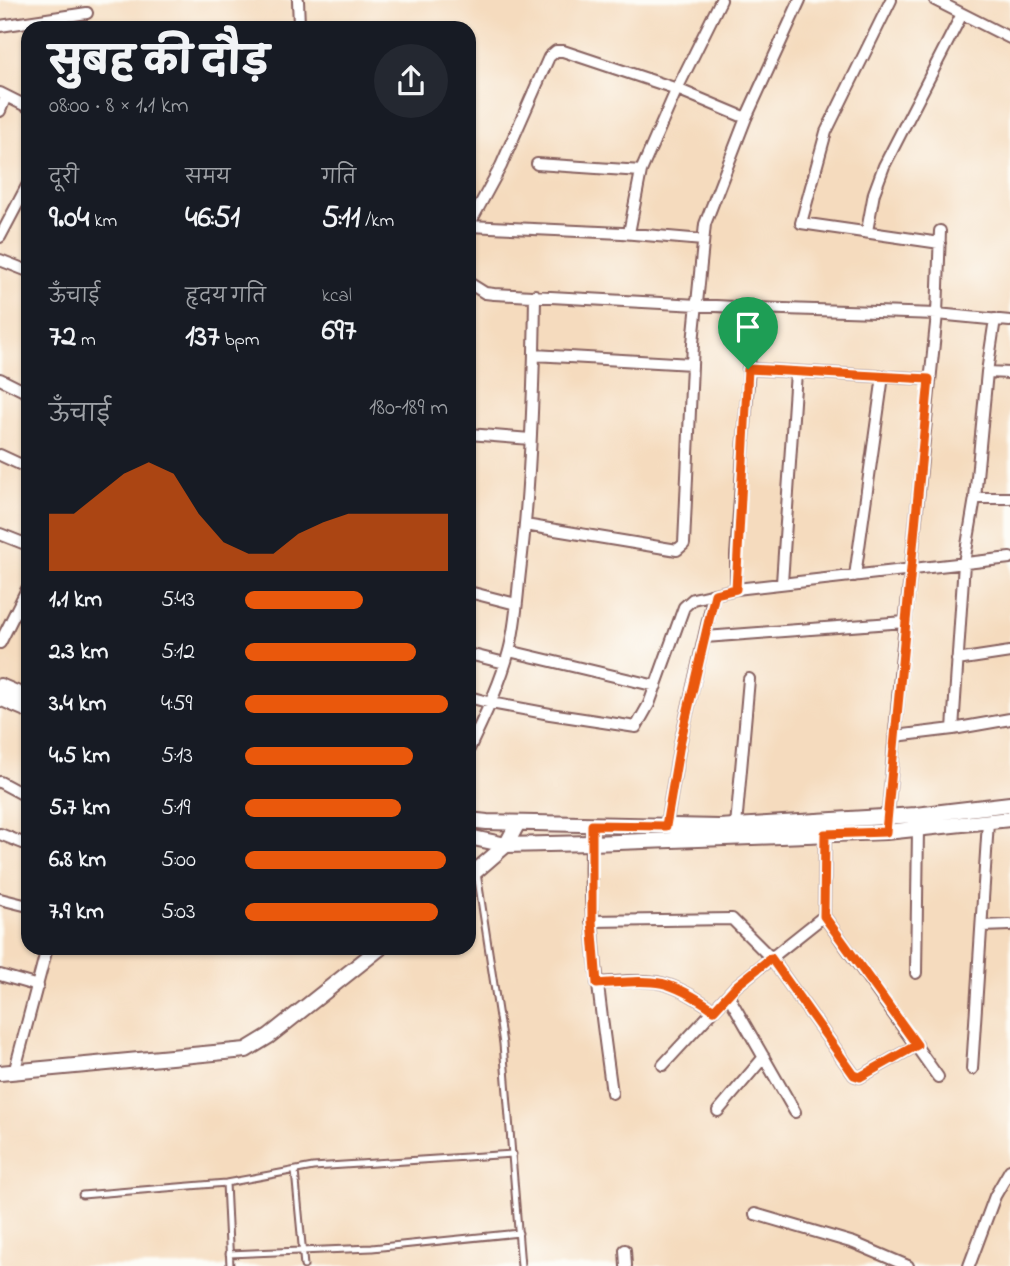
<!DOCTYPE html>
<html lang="hi">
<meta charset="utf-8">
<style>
body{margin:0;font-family:"Indie Flower","Playpen Sans Deva",sans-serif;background:#242831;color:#f1f3f6;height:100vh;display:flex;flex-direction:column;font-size:26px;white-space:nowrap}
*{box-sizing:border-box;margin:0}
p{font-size:23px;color:#9ea1a6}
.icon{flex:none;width:38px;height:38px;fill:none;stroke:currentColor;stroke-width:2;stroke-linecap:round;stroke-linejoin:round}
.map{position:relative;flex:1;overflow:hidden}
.panel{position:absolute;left:21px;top:21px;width:455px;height:934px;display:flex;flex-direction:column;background:#171b24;border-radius:21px;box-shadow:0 2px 5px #0004}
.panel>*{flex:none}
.pin{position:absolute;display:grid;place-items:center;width:60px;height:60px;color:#fff;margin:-72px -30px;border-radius:50% 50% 50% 0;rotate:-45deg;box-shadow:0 0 7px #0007}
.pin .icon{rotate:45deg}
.round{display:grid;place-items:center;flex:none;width:74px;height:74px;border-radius:37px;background:#242831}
.summary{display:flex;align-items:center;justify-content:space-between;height:119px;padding:0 28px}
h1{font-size:38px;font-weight:800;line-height:52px}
.stats{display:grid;grid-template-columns:repeat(3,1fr);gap:10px;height:119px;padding:7px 28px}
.stats div{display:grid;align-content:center}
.stats b{font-size:30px;font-weight:800}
.stats small{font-size:19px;font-weight:400}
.stats p{font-size:19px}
.chart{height:196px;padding:14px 28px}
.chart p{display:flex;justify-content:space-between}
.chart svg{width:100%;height:126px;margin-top:7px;fill:#ea580c;opacity:.7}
ul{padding:0 28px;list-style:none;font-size:23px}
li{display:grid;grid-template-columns:112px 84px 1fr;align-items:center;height:52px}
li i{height:18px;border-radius:9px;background:#ea580c}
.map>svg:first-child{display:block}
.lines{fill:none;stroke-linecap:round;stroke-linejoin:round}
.service-casing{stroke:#86615e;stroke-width:9}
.minor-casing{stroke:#86615e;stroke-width:14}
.tertiary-casing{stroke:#86615e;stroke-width:18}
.service{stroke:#fff;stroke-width:5}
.minor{stroke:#fff;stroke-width:10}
.tertiary{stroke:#fff;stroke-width:14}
.route-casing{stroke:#fff;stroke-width:14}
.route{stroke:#ea580c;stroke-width:9}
</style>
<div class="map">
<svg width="1010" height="1266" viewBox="0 0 1010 1266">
<rect width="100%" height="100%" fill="#fdfcf7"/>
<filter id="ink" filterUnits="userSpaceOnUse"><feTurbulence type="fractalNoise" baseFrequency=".0143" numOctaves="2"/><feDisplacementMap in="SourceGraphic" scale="14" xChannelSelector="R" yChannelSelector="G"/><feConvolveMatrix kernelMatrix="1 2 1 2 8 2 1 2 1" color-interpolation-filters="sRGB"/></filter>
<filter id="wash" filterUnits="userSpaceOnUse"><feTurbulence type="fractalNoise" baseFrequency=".00686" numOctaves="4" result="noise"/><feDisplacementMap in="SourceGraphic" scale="28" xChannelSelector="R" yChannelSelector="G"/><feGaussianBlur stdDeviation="1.57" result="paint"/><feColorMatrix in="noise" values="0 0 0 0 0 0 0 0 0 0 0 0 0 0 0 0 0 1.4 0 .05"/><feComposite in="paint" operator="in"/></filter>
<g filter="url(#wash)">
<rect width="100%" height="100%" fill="#f5dbbe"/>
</g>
<g filter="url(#ink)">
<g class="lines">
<g class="service-casing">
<path id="service" d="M477,873L503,1044L521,1266
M295,1171L304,1266
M226,1183L230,1266
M82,1195L226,1183L313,1167L513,1154
M229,1254L372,1248L519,1233"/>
</g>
<g class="minor-casing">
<path id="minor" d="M298,0L299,25L305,28
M891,0L826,132L801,223L940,243
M935,0L1010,38
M0,26L87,13
M0,93L28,107
M0,111L6,96
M537,164L641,171
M469,225L501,166L549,57L556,51H563L677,89L746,118
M469,226L622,233L703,240
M867,231L874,193L884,166L962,14
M940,231L937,314L1010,321
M629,233L641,171L675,93L721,0
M0,237L28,184
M0,260L28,271
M469,283L485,293L494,294L753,308L937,314L901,664L887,824
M534,355L692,364
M748,369L929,379
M987,372L1010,373
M0,379L28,393
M469,434L530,439
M0,455L28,468
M975,498H1010
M525,525L677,550L684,544L693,343L705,224L746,118L800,0
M0,534L28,545
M855,576L883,376
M782,583L796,372
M736,589V556L753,308
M469,592L516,604
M705,637L905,622
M0,643L28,587
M509,651L656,686
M469,654L505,663
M957,660L1010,652
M469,697L491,703L550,714L636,727L649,704L684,607L693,599L736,589L1010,558
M953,729L964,563L975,498L987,372L995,319
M895,736L953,729L1010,719
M469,749C484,717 500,685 509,651C516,625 517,598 520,572C531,480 534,387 535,295
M0,782L28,797
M592,825C586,915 600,1004 612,1093
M666,826L680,744L714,594
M736,826L749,679
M0,834L28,845
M825,834L824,916L938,1077
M0,899L28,906
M591,921L732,919L771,958L854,1075L860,1077L917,1045
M982,926L1010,925
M916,973L918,829
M0,975L38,986
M597,983C654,980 665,976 714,1010
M728,995L795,1112
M663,1065L736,986L824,916
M972,1069L988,822
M14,1073L47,948
M718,1111L764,1057
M755,1214L854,1243L908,1266
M625,1250L626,1266
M969,1266L995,1196L1010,1170"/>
</g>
<g class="tertiary-casing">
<path id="tertiary" d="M0,686L28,698
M0,698L28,710
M469,820L487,822L719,827L916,815L1010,804
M469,837L506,845L591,843L886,832L1010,819
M469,877L506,845L518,823
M0,1073L246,1050L269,1036L380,948"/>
</g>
<use href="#service" class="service"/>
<use href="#minor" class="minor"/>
<use href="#tertiary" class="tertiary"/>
</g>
</g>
<g class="lines" filter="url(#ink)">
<g class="route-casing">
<path id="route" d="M748,369L929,379L886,832L825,834L824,916L917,1045L860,1077L854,1075L771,958L736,986L714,1010C665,976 654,980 597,984L592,921V825L666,826L680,744L715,594L736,589Z"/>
</g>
<use href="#route" class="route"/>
</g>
</svg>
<div class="pin" style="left:748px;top:369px;background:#1e9e55"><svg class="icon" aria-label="arrive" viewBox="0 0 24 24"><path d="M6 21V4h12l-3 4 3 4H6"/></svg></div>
<section class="panel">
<div class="summary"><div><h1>सुबह की दौड़</h1><p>08:00 · 8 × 1.1 km</p></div><a class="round"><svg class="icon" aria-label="share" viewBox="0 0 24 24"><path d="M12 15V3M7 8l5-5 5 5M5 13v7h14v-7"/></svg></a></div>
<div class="stats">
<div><p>दूरी</p><b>9.04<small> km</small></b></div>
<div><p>समय</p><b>46:51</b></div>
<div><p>गति</p><b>5:11<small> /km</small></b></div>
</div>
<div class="stats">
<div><p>ऊँचाई</p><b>72<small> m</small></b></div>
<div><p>हृदय गति</p><b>137<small> bpm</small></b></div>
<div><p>kcal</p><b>697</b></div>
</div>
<div class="chart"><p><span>ऊँचाई</span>180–189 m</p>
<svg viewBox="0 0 160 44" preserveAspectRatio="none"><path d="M0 44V24L10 24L20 17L30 10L40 6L50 10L60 24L70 34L80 38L90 38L100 31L110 27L120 24L130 24L140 24L150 24L160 24V44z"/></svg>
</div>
<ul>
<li><b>1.1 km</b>5:43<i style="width:58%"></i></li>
<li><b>2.3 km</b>5:12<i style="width:84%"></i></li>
<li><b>3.4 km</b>4:59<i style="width:100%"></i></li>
<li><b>4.5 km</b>5:13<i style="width:83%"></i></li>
<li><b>5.7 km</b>5:19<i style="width:77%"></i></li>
<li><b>6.8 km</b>5:00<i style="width:99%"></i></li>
<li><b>7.9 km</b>5:03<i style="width:95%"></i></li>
</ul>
</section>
</div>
